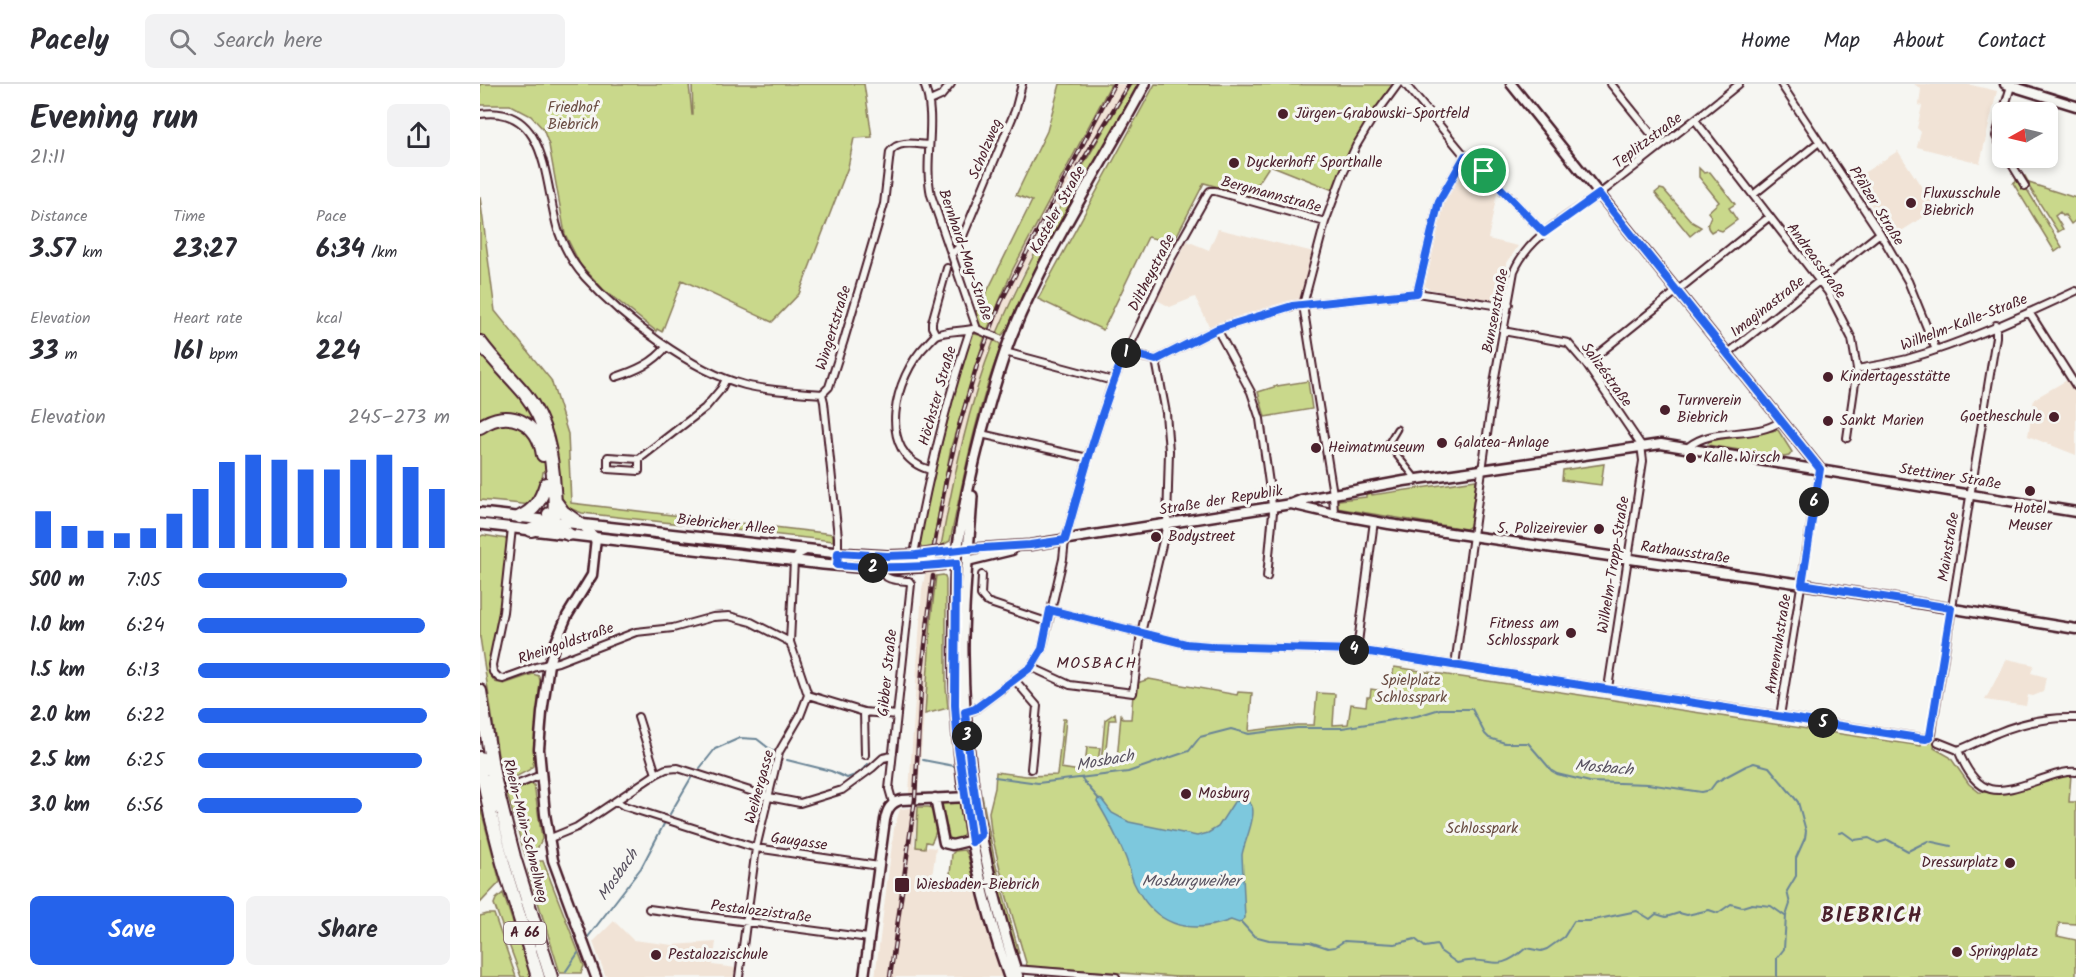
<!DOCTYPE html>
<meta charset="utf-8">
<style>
body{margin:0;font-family:Kalam,sans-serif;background:#f2f2f3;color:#2b2b33;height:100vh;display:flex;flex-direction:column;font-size:22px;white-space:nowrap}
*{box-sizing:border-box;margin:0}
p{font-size:20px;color:#7c7c81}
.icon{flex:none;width:33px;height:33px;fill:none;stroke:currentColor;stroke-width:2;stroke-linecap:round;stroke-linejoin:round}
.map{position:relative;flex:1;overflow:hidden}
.panel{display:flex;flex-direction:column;background:#fff;width:480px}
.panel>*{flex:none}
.needle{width:39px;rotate:262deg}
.buttons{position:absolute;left:1512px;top:18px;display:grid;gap:12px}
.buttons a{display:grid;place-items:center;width:66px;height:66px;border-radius:9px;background:#fff;box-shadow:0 3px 9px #0003;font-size:30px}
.pin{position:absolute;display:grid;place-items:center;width:51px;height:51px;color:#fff;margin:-26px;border:3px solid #fff;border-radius:50%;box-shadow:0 2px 6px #0007}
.km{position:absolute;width:30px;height:30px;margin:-15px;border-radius:50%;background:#222;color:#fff;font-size:16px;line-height:30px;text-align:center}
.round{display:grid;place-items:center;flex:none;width:63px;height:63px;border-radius:9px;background:#f2f2f3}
.summary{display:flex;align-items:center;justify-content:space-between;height:102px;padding:0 30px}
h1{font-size:33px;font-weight:800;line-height:45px}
.metrics{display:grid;grid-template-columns:repeat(3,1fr);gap:9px;height:102px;padding:6px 30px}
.metrics div{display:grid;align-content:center}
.metrics b{font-size:26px;font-weight:800}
.metrics small{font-size:16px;font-weight:400}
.metrics p{font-size:16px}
.chart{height:168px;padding:12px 30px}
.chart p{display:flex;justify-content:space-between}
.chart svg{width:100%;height:108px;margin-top:6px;stroke:#2563eb;stroke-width:6}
.cta{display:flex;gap:12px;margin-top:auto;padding:12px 30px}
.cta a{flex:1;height:69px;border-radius:9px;background:#2563eb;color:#fff;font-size:24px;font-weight:800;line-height:69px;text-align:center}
.cta a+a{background:#f2f2f3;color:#2b2b33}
ul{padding:0 30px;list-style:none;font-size:20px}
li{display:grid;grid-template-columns:96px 72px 1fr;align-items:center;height:45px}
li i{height:15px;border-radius:8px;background:#2563eb}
header{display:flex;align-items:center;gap:36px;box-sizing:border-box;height:84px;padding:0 30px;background:#fff;border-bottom:2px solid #e1e1e2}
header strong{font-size:28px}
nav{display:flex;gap:33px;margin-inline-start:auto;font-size:21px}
.search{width:420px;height:54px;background:#f2f2f3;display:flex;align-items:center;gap:15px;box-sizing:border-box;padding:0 21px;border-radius:9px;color:#7c7c81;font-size:22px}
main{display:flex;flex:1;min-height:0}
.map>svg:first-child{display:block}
.built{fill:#f1e3d6}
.green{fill:#c9d88b;stroke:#8a7c5b;stroke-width:1.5}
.water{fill:#7dc8dd;stroke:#698496;stroke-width:1.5}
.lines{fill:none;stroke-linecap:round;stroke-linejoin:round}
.stream{stroke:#698496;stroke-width:2}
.pedestrian-casing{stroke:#4a1f2b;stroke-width:9}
.minor-casing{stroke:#4a1f2b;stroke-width:10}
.tertiary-casing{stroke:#4a1f2b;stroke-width:13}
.secondary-casing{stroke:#4a1f2b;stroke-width:14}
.motorway-casing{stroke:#4a1f2b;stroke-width:16}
.pedestrian{stroke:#f6f6f2;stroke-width:4.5}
.minor{stroke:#f6f6f2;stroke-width:6}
.tertiary{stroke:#f6f6f2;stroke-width:8}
.secondary{stroke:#f6f6f2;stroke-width:9}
.motorway{stroke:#f6f6f2;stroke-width:12}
.rail-casing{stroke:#4a1f2b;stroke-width:4.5}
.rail{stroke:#f6f6f2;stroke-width:2;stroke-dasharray:7;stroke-linecap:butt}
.minor-bridge-casing{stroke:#4a1f2b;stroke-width:10;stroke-linecap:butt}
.secondary-bridge-casing{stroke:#4a1f2b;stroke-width:14;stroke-linecap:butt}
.motorway-bridge-casing{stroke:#4a1f2b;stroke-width:16;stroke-linecap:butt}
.minor-bridge{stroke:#f6f6f2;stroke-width:6}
.secondary-bridge{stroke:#f6f6f2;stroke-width:9}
.motorway-bridge{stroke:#f6f6f2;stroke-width:12}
.route-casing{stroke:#fff;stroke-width:12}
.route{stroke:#2563eb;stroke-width:8}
.poi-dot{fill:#4a1f2b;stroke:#f6f6f2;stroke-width:2}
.labels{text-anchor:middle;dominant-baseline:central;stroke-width:6;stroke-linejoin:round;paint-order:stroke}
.shield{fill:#f6f6f2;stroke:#7e6067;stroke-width:1.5}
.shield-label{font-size:14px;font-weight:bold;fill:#4a1f2b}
.park-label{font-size:15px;fill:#6a4d43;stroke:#f6f6f2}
.poi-label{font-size:15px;fill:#4a1f2b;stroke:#f6f6f2;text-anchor:start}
.street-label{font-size:15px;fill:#4a1f2b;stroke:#f6f6f2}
.neighbourhood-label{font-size:16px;letter-spacing:1.5px;fill:#4a1f2b;stroke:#f6f6f2}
.water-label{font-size:16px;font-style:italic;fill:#595260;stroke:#f6f6f2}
.district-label{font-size:21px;font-weight:bold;letter-spacing:1.5px;fill:#4a1f2b;stroke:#f6f6f2}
</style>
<header>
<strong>Pacely</strong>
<div class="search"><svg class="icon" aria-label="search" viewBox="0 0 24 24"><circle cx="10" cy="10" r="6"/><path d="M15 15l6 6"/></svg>Search here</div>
<nav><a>Home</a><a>Map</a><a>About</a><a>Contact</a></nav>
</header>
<main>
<section class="panel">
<div class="summary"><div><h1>Evening run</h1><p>21:11</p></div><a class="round"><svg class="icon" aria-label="share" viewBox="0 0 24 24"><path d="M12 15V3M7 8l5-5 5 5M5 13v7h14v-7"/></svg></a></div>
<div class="metrics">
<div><p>Distance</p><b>3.57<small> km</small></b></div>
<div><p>Time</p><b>23:27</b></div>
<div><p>Pace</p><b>6:34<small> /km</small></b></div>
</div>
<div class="metrics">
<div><p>Elevation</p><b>33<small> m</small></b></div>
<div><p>Heart rate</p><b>161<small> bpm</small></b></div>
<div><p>kcal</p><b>224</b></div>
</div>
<div class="chart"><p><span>Elevation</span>245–273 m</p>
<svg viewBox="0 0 160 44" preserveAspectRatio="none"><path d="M5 44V29M15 44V35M25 44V37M35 44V38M45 44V36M55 44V30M65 44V20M75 44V9M85 44V6M95 44V8M105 44V12M115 44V12M125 44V8M135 44V6M145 44V11M155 44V20"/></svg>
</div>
<ul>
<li><b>500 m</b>7:05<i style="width:59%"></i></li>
<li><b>1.0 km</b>6:24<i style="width:90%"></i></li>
<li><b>1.5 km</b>6:13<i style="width:100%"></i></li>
<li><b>2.0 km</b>6:22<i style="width:91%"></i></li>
<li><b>2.5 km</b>6:25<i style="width:89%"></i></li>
<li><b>3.0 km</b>6:56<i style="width:65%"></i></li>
</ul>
<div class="cta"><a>Save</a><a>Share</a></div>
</section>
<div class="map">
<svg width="1596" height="893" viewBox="0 0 1596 893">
<rect width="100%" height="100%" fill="#f6f6f2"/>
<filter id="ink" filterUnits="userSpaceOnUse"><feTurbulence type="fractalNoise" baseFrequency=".0167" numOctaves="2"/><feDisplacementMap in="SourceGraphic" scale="12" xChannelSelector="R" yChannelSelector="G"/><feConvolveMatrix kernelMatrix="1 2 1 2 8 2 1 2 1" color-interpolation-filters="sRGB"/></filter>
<g filter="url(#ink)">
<path class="built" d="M631,0H651L572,133L539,197L505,279L485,346L456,492L451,536L438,709H429L442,505L471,363L486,310L505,252L533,185Z
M1434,0H1487L1517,7L1500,79L1437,63L1441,48L1437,44L1442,22L1439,21L1441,5Z
M1418,67L1456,125L1412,153L1374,95Z
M988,76L1018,104L1008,155L1038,162L1027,179L1022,212L1018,217L949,205L944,202L962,117Z
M738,145L834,168L821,218L811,219L731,246L715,213L690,223L677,216L707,157L729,166Z
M1587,296L1596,310V371L1548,352L1554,315Z
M1527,575L1554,581L1551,589L1566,593L1563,608L1553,612L1548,611L1546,622L1505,616Z
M438,723L434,761L456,764L451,801L462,803L494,795L523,893H395L414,745L420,725Z
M134,837L153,856L193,861L236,858L233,881L256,884L254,893H126L113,858Z"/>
<path class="green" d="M0,0H209L212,31H213L212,0H384L392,53L374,54L368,83L319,210L292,238L202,196L182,248L177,245L176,247L123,205L100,180L85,150L69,61L63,45L51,32L30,21H0Z
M580,0H631L533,185L506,249L497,245L492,230L498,226L552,117L536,111L567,47Z
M651,0H659L547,201L528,245L522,251L517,249C554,162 603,82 651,0Z
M675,0L913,1L893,28L853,106L790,81L770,112L724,99L693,159L668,153L623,246L558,215Z
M1219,84L1224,89L1230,88L1255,120L1249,124L1257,136L1242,147L1236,145L1231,148C1225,142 1228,139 1231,132L1228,128L1239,118L1219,93Z
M1545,92L1549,99L1596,114V136L1591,140L1585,131L1583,132L1580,128L1575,132L1583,145L1578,148L1543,93Z
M1540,94L1582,163L1575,168L1533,99Z
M1180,105L1184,106L1212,138L1221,143L1210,152L1175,109Z
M0,113L15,227L71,296L88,350L91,419L353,450V457L102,429L89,424L80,412L70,349L0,251Z
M494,250L505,252L471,363L452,464L442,465L439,459C454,389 470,320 491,252Z
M514,256L520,260V265C496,327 484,392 470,457L461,462C474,392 488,322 514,256Z
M0,262L53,326L68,387L63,388L61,403L52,421L0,416Z
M828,297L832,325L785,333L778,308L797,302Z
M1298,346L1312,368L1309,372L1304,373L1228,361L1229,357Z
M1124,380L1121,401L1082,396L1083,386Z
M996,396L990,442L986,445L856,424V418L859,416L886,413V408H891L892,411Z
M3,451L27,455L29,459L19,535L9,577L11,592L15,598L24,600L53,590L59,592L60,597L53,682L49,686L26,698L19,678L0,553V453Z
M463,491L465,492L466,495V603L468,624L445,630L451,536L456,492Z
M914,583L1441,662L1442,658H1447L1453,655L1455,656L1454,664L1470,673L1489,700L1499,708L1526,709L1591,690L1589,718H1596V840L1579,839L1577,852L1596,856V893H696L547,882L526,810L511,747L509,728L515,704L516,688L546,692L577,691L583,635H586L581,684L600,687L605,683L607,663L620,664L618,678L621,679L625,636L635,629L636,636H629L625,674L637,676L641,631L643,635H651L653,611L657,599L669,595L757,611L758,608L772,609L769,647L817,641H834L837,609L855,610L853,641L868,640L871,620L886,622L887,613H890L891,605L904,607V612L909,613Z
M50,700L54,701L62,755L57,765L46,774L27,710Z
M502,712L515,778L539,869L535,871L518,814L498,713Z
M464,718H479L484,749L480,755L473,756L469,753L467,743H465L461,722Z
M0,722L20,798L0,819Z
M438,723H449C459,734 458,747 451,759L446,758L445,764L436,763Z
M485,766L488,771L494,795L469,801L472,770L475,767Z
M60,777H63L104,882L101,889H80L48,786Z
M23,809L51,893H41L14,820L16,815Z
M7,830H14L36,893H0V832Z"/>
<path class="water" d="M618,715L622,716L632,729L649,738L717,752L728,749L738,743L754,718C790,709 764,755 762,771L765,834L759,839L751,836C708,852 674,841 654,799C650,790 649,781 645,772C637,754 628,735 617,718Z"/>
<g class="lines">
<path class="stream" d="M307,676L351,687L367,694L378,690L388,680
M443,676L474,682
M220,684L235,665L260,654L277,655L295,669
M515,693L558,699L648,688L709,667L720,653L751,645L769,650L817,644H862L937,632L960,625H992L1005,650L1009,654L1025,659H1048L1072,687L1077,690L1110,698L1168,700L1221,708L1230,706L1236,698L1266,682L1274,679L1289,683L1318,718L1326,747L1325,754L1316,774V792L1307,807L1310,820L1306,832L1304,865L1297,874V893
M601,694L618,714
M190,730L211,694
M1359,749L1363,748L1374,756L1389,754L1398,759L1408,756L1428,767L1448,757L1471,762
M761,838L774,852L789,856L830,858L848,864L855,863L864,857L915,860L935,855L945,863L957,861L960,867L977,879C1012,869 1013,893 1046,864L1061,867L1067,865L1084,853L1094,837H1109L1157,827L1170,835L1176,830L1186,833L1199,829L1207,831L1229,826L1238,829L1251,820L1262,823L1272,820L1291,822L1305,832
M108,853L161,784L184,740
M86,887L98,869"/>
<g class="pedestrian-casing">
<path id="pedestrian" d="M917,345L908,360L936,395"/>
</g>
<g class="minor-casing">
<path id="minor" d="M444,0C458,35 443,74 451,111L497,245L506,249
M925,0L985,72L1004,87L1064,149
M1131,0L1181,62
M1301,0L1400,149L1428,197L1456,266
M450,17L461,12L471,0
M1523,28L1531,2
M0,30C69,20 64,101 78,146C84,163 93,180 105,193C142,234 211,287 265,301C289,307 317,308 342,310
M1522,31L1516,52L1522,64
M1215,36L1348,208L1372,255L1377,285L1367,354
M1528,74L1545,102
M1273,111L1339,58
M472,170L478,164L535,27L542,0
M937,209L959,117L985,72
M1549,228L1596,302
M737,245L771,308L780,335L793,428L787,493
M1023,247L1088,259L1106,280L1161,361L1163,377L1128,604
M456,251L452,243V238L467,184
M525,268L633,297
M645,269L676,276L737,245L812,222L937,209L1014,221L1029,220
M1247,270L1400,149
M1106,280L1289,133
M1377,285C1394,282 1411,279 1427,275C1484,259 1542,232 1596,207
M136,293C155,287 174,279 186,263
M501,350L608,374
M1208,363C1233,342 1274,356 1301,337
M159,375V387L128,385V373L159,375L225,324L241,305L246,295
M450,386C394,370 415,292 446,261C449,258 453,253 456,251C463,247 484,247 493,245
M854,430L853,410L823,221L845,138L863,90L876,62L891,37L918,0
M32,444L23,528L12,581L13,588L19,594L23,595L56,583L78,578L156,548L193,544L233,533L249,532L271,538L310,558
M358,469V453L344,318L342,310L349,303L364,256L404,120L410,68C418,56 435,60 448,61
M436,471L435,465C449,390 466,318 490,246
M399,485C406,497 416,496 429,497L431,500L409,705L413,719
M502,491L501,511L507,518L567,538
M570,526L706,560L730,562L877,566L1447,655L1452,650L1454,634L1516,253V241
M877,566L894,437
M975,581L1015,293L1034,187C1050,150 1091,131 1122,108C1168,72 1214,37 1259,0
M551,583L590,601L653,609L661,549L687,440L689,367L686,329L676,276
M534,595L557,622L551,685
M328,611L384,628L417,631
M384,628L385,671
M484,628L494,626L551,583L562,565L583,475L585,456L608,374L633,297L691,175L727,111L730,107H735L845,138
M1300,632L1340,385
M158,633L176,690
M1458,658L1478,666C1500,721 1522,708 1568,693C1577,690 1587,687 1596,688
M1478,666C1492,661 1504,654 1517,649C1543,638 1569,633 1596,634
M17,709L61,691
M136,717L144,722L276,764L399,782
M68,755L97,743L176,690L186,685L198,684L289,713L320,719L362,706L392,684L403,674L412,672
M169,825L389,854
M535,885L636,893
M259,893L276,764L299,668L320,632L328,611L310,558L314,476L318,471L326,467"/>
</g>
<g class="tertiary-casing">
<path id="tertiary" d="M1031,0L1340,385
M1525,0L1596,22
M811,420L854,430L909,440L1322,500L1596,545
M101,440L116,454L112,491L87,532L75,560L69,580L62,629L59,665L65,730L73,776L116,893
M488,465L550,461L811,420L821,416L924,397L1181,360L1596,428
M487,477L532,466
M455,714L464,759L472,761L497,755
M384,893L405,736C407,726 410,719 421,716L489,713"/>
</g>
<g class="secondary-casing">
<path id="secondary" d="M492,412C489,465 482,518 483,571C484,680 504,789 538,893
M0,429L358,469L407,472L441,471
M0,440L343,480L399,485L439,483
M529,893C489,780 472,660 475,540C475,512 474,483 479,455C486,409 497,362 510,317C517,294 523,272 532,250C567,164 621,82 665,0"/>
</g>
<g class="motorway-casing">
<path id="motorway" d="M0,258C13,276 30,292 45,310C67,338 72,370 74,405C76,430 77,438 51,446
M0,343C29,323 58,338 63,371
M75,417L83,428L100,440
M69,430L75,442L88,450
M40,433C55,426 61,416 66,400
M0,607L13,689
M0,674L4,696
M22,726L34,773L71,893
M11,732L23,779L58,893"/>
</g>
<use href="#pedestrian" class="pedestrian"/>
<use href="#minor" class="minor"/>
<use href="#tertiary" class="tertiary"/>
<use href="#secondary" class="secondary"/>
<use href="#motorway" class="motorway"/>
<g class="rail-casing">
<path id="rail" d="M599,83L649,0
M454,463L466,396L478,346L497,281L521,218L634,0
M410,893L435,715L442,587L453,492"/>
</g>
<use href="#rail" class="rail"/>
<g class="minor-bridge-casing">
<path id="minor-bridge" d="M506,249L517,253"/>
</g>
<g class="secondary-bridge-casing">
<path id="secondary-bridge" d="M441,471L466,467
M439,483L465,480"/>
</g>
<g class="motorway-bridge-casing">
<path id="motorway-bridge" d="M13,689L22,726
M4,696L11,732"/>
</g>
<use href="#minor-bridge" class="minor-bridge"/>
<use href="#secondary-bridge" class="secondary-bridge"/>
<use href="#motorway-bridge" class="motorway-bridge"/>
</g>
</g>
<g class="lines" filter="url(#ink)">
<g class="route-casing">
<path id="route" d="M985,72L1004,87L1064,149L1119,110L1340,385L1322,500L1471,524L1450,652L1446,655L1438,654L877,566L730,562L706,560L570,526L562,565L551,583L495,625L485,628L490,678L501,751L492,758L478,663L475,621L476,479C434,484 399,485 357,481L358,469L407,472L436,471L488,465L550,461L585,456C603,392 620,329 645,268L676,276L737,245L812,222L937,209L959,117Z"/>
</g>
<use href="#route" class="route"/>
</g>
<g class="poi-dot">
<circle cx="803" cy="30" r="6"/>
<circle cx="754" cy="79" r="6"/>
<circle cx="1431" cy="119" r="6"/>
<circle cx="1348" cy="293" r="6"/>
<circle cx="1185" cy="326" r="6"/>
<circle cx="1574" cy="333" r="6"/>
<circle cx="1348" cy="337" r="6"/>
<circle cx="962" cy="359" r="6"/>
<circle cx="836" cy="364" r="6"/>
<circle cx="1211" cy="374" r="6"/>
<circle cx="1550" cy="407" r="6"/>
<circle cx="1119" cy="445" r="6"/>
<circle cx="676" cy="453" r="6"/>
<circle cx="1091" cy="549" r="6"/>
<circle cx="706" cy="710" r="6"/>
<circle cx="1530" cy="779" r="6"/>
<rect x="414" y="793" width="16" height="16" rx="3"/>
<circle cx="1477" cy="868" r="6"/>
<circle cx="176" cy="871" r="6"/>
</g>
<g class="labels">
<rect class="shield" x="24" y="838" width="42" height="22" rx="4.5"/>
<g class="shield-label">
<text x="45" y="849">A 66</text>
</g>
<g class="park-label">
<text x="93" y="24">Friedhof<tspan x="93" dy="17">Biebrich</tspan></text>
<text x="931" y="597">Spielplatz<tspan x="931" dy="17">Schlosspark</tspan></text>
<text x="1002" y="745">Schlosspark</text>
</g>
<g class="poi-label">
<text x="815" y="30">Jürgen-Grabowski-Sportfeld</text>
<text x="766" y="79">Dyckerhoff Sporthalle</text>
<text x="1443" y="110">Fluxusschule<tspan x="1443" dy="17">Biebrich</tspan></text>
<text x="1360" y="293">Kindertagesstätte</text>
<text x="1197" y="317">Turnverein<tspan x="1197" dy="17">Biebrich</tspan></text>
<text x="1562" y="333" text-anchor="end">Goetheschule</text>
<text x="1360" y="337">Sankt Marien</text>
<text x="974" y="359">Galatea-Anlage</text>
<text x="848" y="364">Heimatmuseum</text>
<text x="1223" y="374">Kalle Wirsch</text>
<text x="1550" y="425" text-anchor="middle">Hotel<tspan x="1550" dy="17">Meuser</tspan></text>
<text x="1107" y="445" text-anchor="end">5. Polizeirevier</text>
<text x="688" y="453">Bodystreet</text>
<text x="1079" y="540" text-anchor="end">Fitness am<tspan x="1079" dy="17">Schlosspark</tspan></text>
<text x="718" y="710">Mosburg</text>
<text x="1518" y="779" text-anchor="end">Dressurplatz</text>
<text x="436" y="801">Wiesbaden-Biebrich</text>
<text x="1489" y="868">Springplatz</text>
<text x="188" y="871">Pestalozzischule</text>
</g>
<g class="street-label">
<text transform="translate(1168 57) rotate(-37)">Teplitzstraße</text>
<text transform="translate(506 65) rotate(-67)">Scholzweg</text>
<text transform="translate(791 111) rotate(15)">Bergmannstraße</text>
<text transform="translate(1396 122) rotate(58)">Pfälzer Straße</text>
<text transform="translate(578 126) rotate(-61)">Kasteler Straße</text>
<text transform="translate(485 171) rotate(71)">Bernhard-May-Straße</text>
<text transform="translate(1336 177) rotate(54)">Andreasstraße</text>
<text transform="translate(672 189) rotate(-63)">Diltheystraße</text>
<text transform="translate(1288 223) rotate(-38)">Imaginastraße</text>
<text transform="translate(1016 227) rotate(-79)">Bunsenstraße</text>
<text transform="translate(1484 239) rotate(-21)">Wilhelm-Kalle-Straße</text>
<text transform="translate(354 244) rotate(-73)">Wingertstraße</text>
<text transform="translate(1126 291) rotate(54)">Salizéstraße</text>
<text transform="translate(458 312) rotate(-74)">Höchster Straße</text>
<text transform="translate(1470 393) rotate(9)">Stettiner Straße</text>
<text transform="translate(741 417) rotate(-9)">Straße der Republik</text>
<text transform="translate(246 441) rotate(6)">Biebricher Allee</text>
<text transform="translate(1469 463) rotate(-81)">Mainstraße</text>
<text transform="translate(1205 469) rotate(8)">Rathausstraße</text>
<text transform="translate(1134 481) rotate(-81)">Wilhelm-Tropp-Straße</text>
<text transform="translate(86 560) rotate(-19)">Rheingoldstraße</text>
<text transform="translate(1299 560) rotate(-81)">Armenruhstraße</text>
<text transform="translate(408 589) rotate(-84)">Gibber Straße</text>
<text transform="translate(280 703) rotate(-75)">Weihergasse</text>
<text transform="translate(45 747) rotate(76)">Rhein-Main-Schnellweg</text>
<text transform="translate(319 758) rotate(8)">Gaugasse</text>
<text transform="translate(281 828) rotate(7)">Pestalozzistraße</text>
</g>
<g class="neighbourhood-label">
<text x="617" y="579">MOSBACH</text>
</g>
<g class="water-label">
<text transform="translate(625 677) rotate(-10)">Mosbach</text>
<text transform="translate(1124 684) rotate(5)">Mosbach</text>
<text transform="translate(138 791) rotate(-55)">Mosbach</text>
<text x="711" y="797">Mosburgweiher</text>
</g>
<g class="district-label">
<text x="1392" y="832">BIEBRICH</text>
</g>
</g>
</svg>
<div class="buttons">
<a><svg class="needle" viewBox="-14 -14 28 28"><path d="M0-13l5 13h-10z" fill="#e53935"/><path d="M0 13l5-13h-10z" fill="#7c7c81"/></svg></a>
</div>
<div class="pin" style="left:1004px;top:87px;background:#1e9e55"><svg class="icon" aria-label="arrive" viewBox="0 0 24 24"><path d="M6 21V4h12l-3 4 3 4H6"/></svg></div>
<b class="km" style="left:646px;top:269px">1</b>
<b class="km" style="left:393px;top:484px">2</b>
<b class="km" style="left:487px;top:652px">3</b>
<b class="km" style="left:874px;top:566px">4</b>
<b class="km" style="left:1343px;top:639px">5</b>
<b class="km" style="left:1334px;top:418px">6</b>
</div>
</main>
